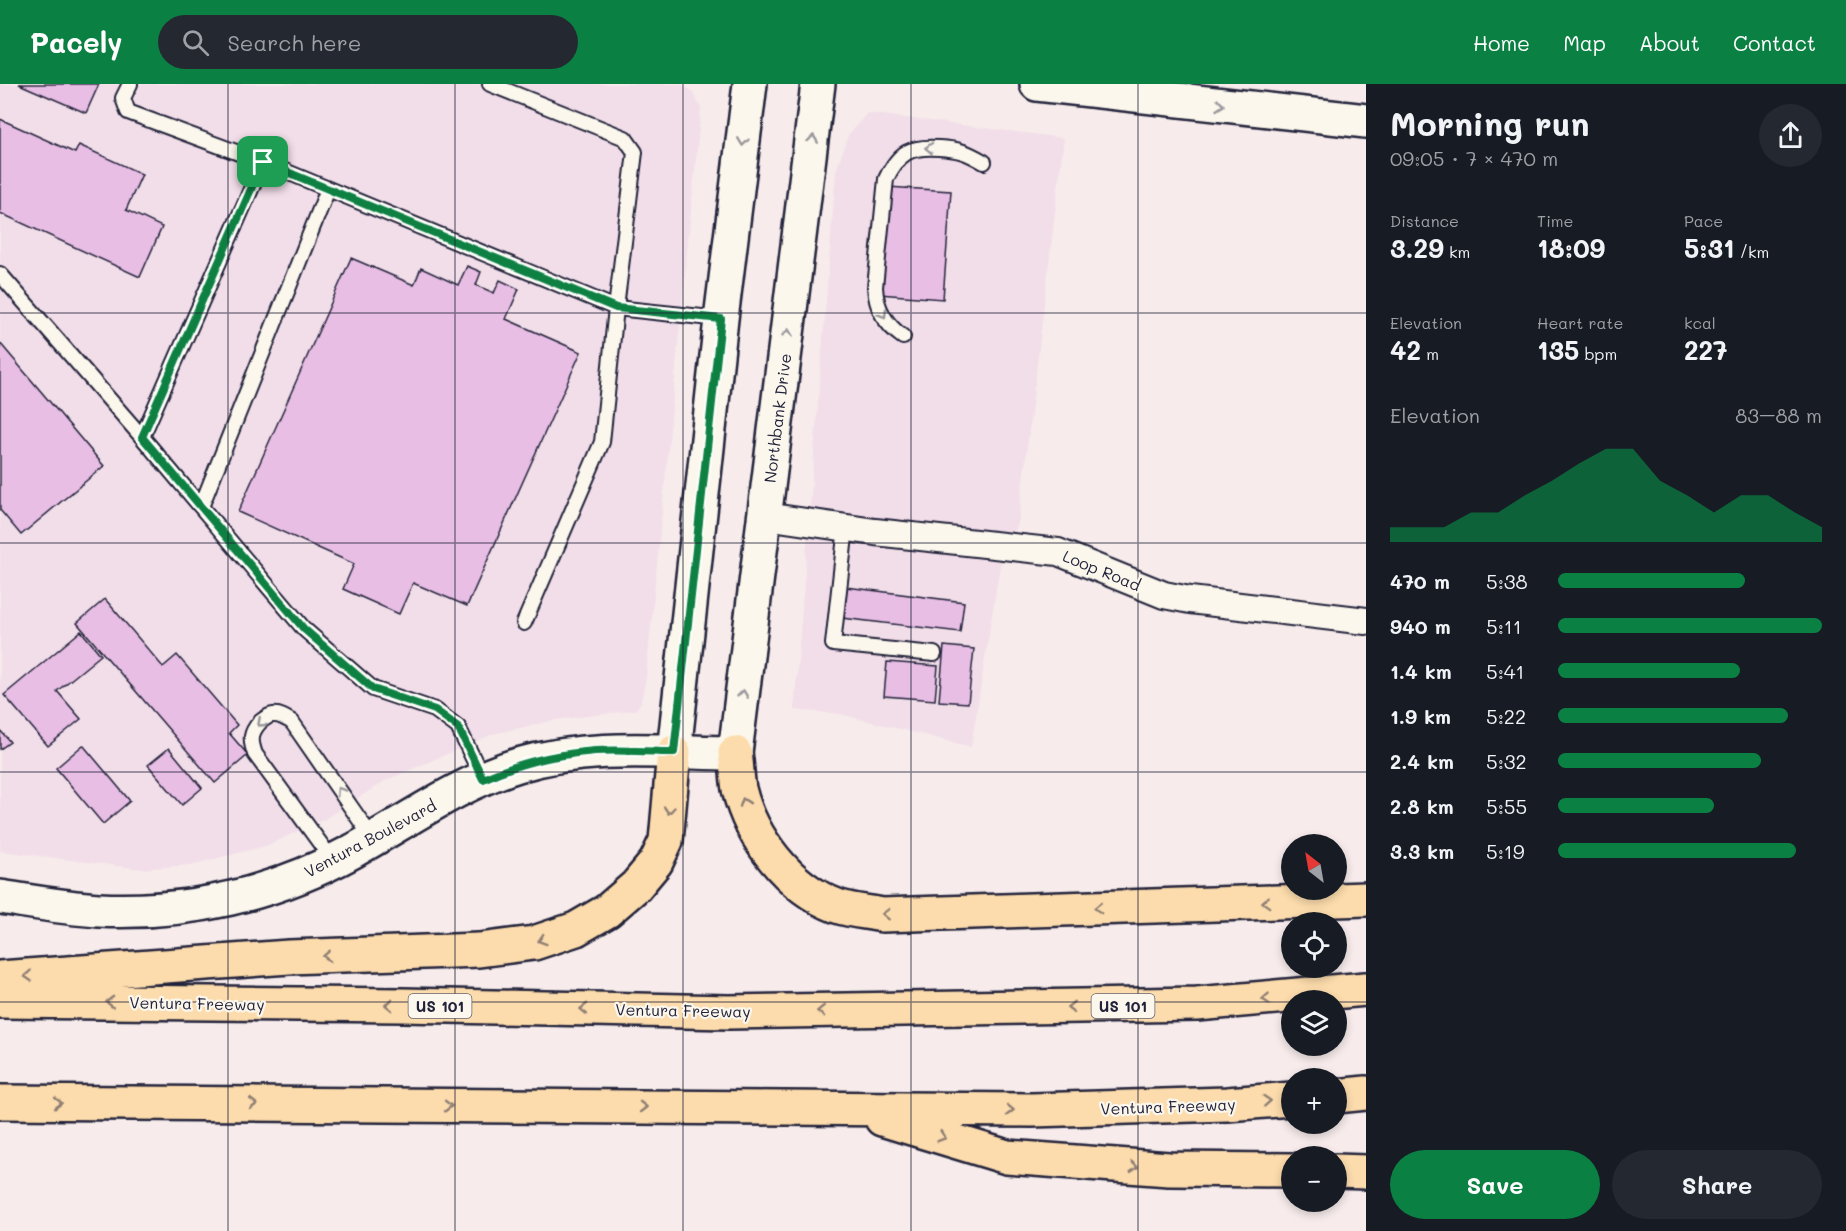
<!DOCTYPE html>
<meta charset="utf-8">
<style>
body{margin:0;font-family:Mali,sans-serif;background:#242831;color:#f1f3f6;height:100vh;display:flex;flex-direction:column;font-size:22px;white-space:nowrap}
*{box-sizing:border-box;margin:0}
p{font-size:20px;color:#9ea1a6}
.icon{flex:none;width:33px;height:33px;fill:none;stroke:currentColor;stroke-width:2;stroke-linecap:round;stroke-linejoin:round}
.map{position:relative;flex:1;overflow:hidden}
.sheet{display:flex;flex-direction:column;background:#171b24;width:480px}
.sheet>*{flex:none}
.needle{width:39px;rotate:329deg}
.fabs{position:absolute;left:1281px;top:750px;display:grid;gap:12px}
.fabs a{display:grid;place-items:center;width:66px;height:66px;border-radius:50%;background:#171b24;box-shadow:0 3px 9px #0003;font-size:30px}
.pin{position:absolute;display:grid;place-items:center;width:51px;height:51px;color:#fff;margin:-26px;border-radius:12px;box-shadow:0 3px 9px #0006}
.round{display:grid;place-items:center;flex:none;width:63px;height:63px;border-radius:32px;background:#242831}
.headline{display:flex;align-items:center;justify-content:space-between;height:102px;padding:0 24px}
h1{font-size:33px;font-weight:800;line-height:45px}
.stats{display:grid;grid-template-columns:repeat(3,1fr);gap:9px;height:102px;padding:6px 24px}
.stats div{display:grid;align-content:center}
.stats b{font-size:26px;font-weight:800}
.stats small{font-size:16px;font-weight:400}
.stats p{font-size:16px}
.chart{height:168px;padding:12px 24px}
.chart p{display:flex;justify-content:space-between}
.chart svg{width:100%;height:108px;margin-top:6px;fill:#0b8043;opacity:.7}
.action{display:flex;gap:12px;margin-top:auto;padding:12px 24px}
.action a{flex:1;height:69px;border-radius:36px;background:#0b8043;color:#fff;font-size:24px;font-weight:800;line-height:69px;text-align:center}
.action a+a{background:#242831;color:#f1f3f6}
ul{padding:0 24px;list-style:none;font-size:20px}
li{display:grid;grid-template-columns:96px 72px 1fr;align-items:center;height:45px}
li i{height:15px;border-radius:8px;background:#0b8043}
header{display:flex;align-items:center;gap:36px;box-sizing:border-box;height:84px;padding:0 30px;background:#0b8043;color:#fff}
header strong{font-size:28px}
nav{display:flex;gap:33px;margin-inline-start:auto;font-size:21px}
.search{width:420px;height:54px;background:#242831;display:flex;align-items:center;gap:15px;box-sizing:border-box;padding:0 21px;border-radius:33px;color:#9ea1a6;font-size:22px}
main{display:flex;flex:1;min-height:0}
.map>svg:first-child{display:block}
.built{fill:#f2dee9}
.building{fill:#e8bee5;stroke:#22223b;stroke-width:1.5}
.lines{fill:none;stroke-linecap:round;stroke-linejoin:round}
.service-casing{stroke:#22223b;stroke-width:18}
.minor-casing{stroke:#22223b;stroke-width:30}
.tertiary-casing{stroke:#22223b;stroke-width:38}
.secondary-casing{stroke:#22223b;stroke-width:38}
.motorway-casing{stroke:#22223b;stroke-width:38}
.service{stroke:#fbf7ec;stroke-width:14}
.minor{stroke:#fbf7ec;stroke-width:26}
.tertiary{stroke:#fbf7ec;stroke-width:33}
.secondary{stroke:#fbf7ec;stroke-width:33}
.motorway{stroke:#fcdcac;stroke-width:33}
.oneway{stroke:#99979c}
.oneway2{stroke:#8f7f74}
.route-casing{stroke:#fff;stroke-width:12}
.route{stroke:#0b8043;stroke-width:8}
.grid{fill:none;stroke:#22223b;stroke-width:1.5;stroke-opacity:0.55}
.labels{text-anchor:middle;dominant-baseline:central;stroke-width:4.5;stroke-linejoin:round;paint-order:stroke}
.shield{fill:#fbf7ec;stroke:#636270;stroke-width:1.5}
.shield-label{font-size:15px;font-weight:bold;fill:#22223b}
.street-label{font-size:16px;fill:#22223b;stroke:#fbf7ec}
</style>
<header>
<strong>Pacely</strong>
<div class="search"><svg class="icon" aria-label="search" viewBox="0 0 24 24"><circle cx="10" cy="10" r="6"/><path d="M15 15l6 6"/></svg>Search here</div>
<nav><a>Home</a><a>Map</a><a>About</a><a>Contact</a></nav>
</header>
<main>
<div class="map">
<svg width="1366" height="1147" viewBox="0 0 1366 1147">
<rect width="100%" height="100%" fill="#f7eceb"/>
<filter id="ink" filterUnits="userSpaceOnUse"><feTurbulence type="fractalNoise" baseFrequency=".0167" numOctaves="2"/><feDisplacementMap in="SourceGraphic" scale="12" xChannelSelector="R" yChannelSelector="G"/><feConvolveMatrix kernelMatrix="1 2 1 2 8 2 1 2 1" color-interpolation-filters="sRGB"/></filter>
<g filter="url(#ink)">
<path class="built" d="M0,0H681L692,7L701,24L646,594L641,618L636,626L556,636L493,650L385,697L323,736L266,762L191,781L141,785L0,767Z
M867,29L1064,54L1018,440L1000,481L971,663L840,630L794,626L836,87L848,51Z"/>
<path class="building" d="M19,0H99L86,29Z
M0,35L75,69L79,61L142,90L126,126L162,143L140,193L0,129Z
M887,103L951,107L943,215L879,210Z
M351,174L414,201L421,184L458,201L467,182L481,188L476,201L494,209L500,196L519,205L506,235L581,268L467,522L413,499L399,530L343,505L354,480L238,428Z
M0,259L104,382L21,451L0,426Z
M846,503L964,518L960,548L842,534Z
M105,515L163,583L177,571L237,641L229,649L248,671L215,699L77,539Z
M81,547L101,571L57,607L81,635L48,662L4,611Z
M944,562L974,565L968,619L939,617Z
M887,578L938,582L935,616L884,612Z
M0,646L10,658L0,665Z
M83,661L130,717L103,740L56,684Z
M169,664L202,704L182,721L148,681Z"/>
<g class="lines">
<g class="service-casing">
<path id="service" d="M130,0L123,14L128,28L263,78
M490,0L625,54L635,68L616,224L721,235
M0,190L142,353L304,545L373,605L435,626L458,643L483,695
M903,253C886,241 876,224 875,203L886,95C899,68 910,62 939,64C958,65 967,68 984,78
M142,353L263,78L616,224L602,358L524,539
M201,423L328,105
M846,443L833,560L934,570
M333,777L255,670C250,656 250,649 260,638C264,635 269,631 273,631C280,630 287,635 292,638L373,755"/>
</g>
<g class="minor-casing">
<path id="minor" d="M765,432L875,448L1058,468L1164,511L1190,516L1366,537"/>
</g>
<g class="tertiary-casing">
<path id="tertiary" d="M0,813C33,818 66,824 99,826C188,830 275,810 353,767C407,737 459,699 518,681C589,660 662,668 735,669"/>
</g>
<g class="secondary-casing">
<path id="secondary" d="M1037,0L1366,37
M674,668L721,235L750,0
M735,669L818,0"/>
</g>
<g class="motorway-casing">
<path id="motorway" d="M735,669C737,681 737,694 739,705C751,754 789,804 837,822C851,827 868,828 882,831L1366,815
M0,894L289,873L479,866L534,859L576,845L607,827L636,802L656,778L666,757L674,668
M0,917L403,921L729,928L1197,920L1366,905
M1336,1012L1366,1009
M0,1018L1032,1026L1227,1020L1292,1015
M882,1035L1007,1073L1169,1085L1292,1086
M1336,1087L1366,1088"/>
</g>
<use href="#service" class="service"/>
<use href="#minor" class="minor"/>
<use href="#tertiary" class="tertiary"/>
<use href="#secondary" class="secondary"/>
<use href="#motorway" class="motorway"/>
</g>
<defs><path id="oneway-chevron" d="M-2-3.5L2.5 0L-2 3.5" fill="none" stroke-width="1.6" stroke-linecap="round" stroke-linejoin="round" transform="scale(1.5)"/></defs>
<g class="oneway">
<use href="#oneway-chevron" transform="translate(1220 21) rotate(6)"/>
<use href="#oneway-chevron" transform="translate(813 55) rotate(-83)"/>
<use href="#oneway-chevron" transform="translate(743 58) rotate(97)"/>
<use href="#oneway-chevron" transform="translate(929 64) rotate(-178)"/>
<use href="#oneway-chevron" transform="translate(883 230) rotate(59)"/>
<use href="#oneway-chevron" transform="translate(788 249) rotate(-83)"/>
<use href="#oneway-chevron" transform="translate(743 610) rotate(-83)"/>
<use href="#oneway-chevron" transform="translate(261 639) rotate(139)"/>
<use href="#oneway-chevron" transform="translate(340 707) rotate(-124)"/>
</g>
<g class="oneway2">
<use href="#oneway-chevron" transform="translate(744 718) rotate(-109)"/>
<use href="#oneway-chevron" transform="translate(669 726) rotate(95)"/>
<use href="#oneway-chevron" transform="translate(1266 818) rotate(178)"/>
<use href="#oneway-chevron" transform="translate(1098 824) rotate(178)"/>
<use href="#oneway-chevron" transform="translate(886 830) rotate(-178)"/>
<use href="#oneway-chevron" transform="translate(542 856) rotate(162)"/>
<use href="#oneway-chevron" transform="translate(327 872) rotate(178)"/>
<use href="#oneway-chevron" transform="translate(28 892) rotate(176)"/>
<use href="#oneway-chevron" transform="translate(1266 915) rotate(176)"/>
<use href="#oneway-chevron" transform="translate(110 918) rotate(-179)"/>
<use href="#oneway-chevron" transform="translate(389 921) rotate(-179)"/>
<use href="#oneway-chevron" transform="translate(1071 923) rotate(179)"/>
<use href="#oneway-chevron" transform="translate(584 925) rotate(-179)"/>
<use href="#oneway-chevron" transform="translate(821 927) rotate(179)"/>
<use href="#oneway-chevron" transform="translate(1267 1017) rotate(-4)"/>
<use href="#oneway-chevron" transform="translate(58 1019)"/>
<use href="#oneway-chevron" transform="translate(253 1020)"/>
<use href="#oneway-chevron" transform="translate(448 1022)"/>
<use href="#oneway-chevron" transform="translate(643 1023)"/>
<use href="#oneway-chevron" transform="translate(1010 1026) rotate(1)"/>
<use href="#oneway-chevron" transform="translate(942 1053) rotate(17)"/>
<use href="#oneway-chevron" transform="translate(1134 1083) rotate(4)"/>
</g>
</g>
<g class="lines" filter="url(#ink)">
<g class="route-casing">
<path id="route" d="M263,78L616,224L721,235L674,668C648,668 621,665 595,667C557,670 518,679 483,695L458,643L435,626L373,605L304,545L142,353Z"/>
</g>
<use href="#route" class="route"/>
</g>
<path class="grid" d="M228,0V1147M455,0V1147M683,0V1147M911,0V1147M1138,0V1147M0,229H1366M0,459H1366M0,688H1366M0,918H1292M1336,918H1366"/>
<g class="labels">
<g class="shield">
<rect x="408.5" y="910" width="63" height="24" rx="4.5"/>
<rect x="1091.5" y="910" width="63" height="24" rx="4.5"/>
</g>
<g class="shield-label">
<text x="440" y="922">US 101</text>
<text x="1123" y="922">US 101</text>
</g>
<g class="street-label">
<text transform="translate(777 334) rotate(-83)">Northbank Drive</text>
<text transform="translate(1102 486) rotate(22)">Loop Road</text>
<text transform="translate(370 754) rotate(-28)">Ventura Boulevard</text>
<text transform="translate(197 919) rotate(1)">Ventura Freeway</text>
<text transform="translate(683 926) rotate(1)">Ventura Freeway</text>
<text transform="translate(1168 1022) rotate(-2)">Ventura Freeway</text>
</g>
</g>
</svg>
<div class="fabs">
<a><svg class="needle" viewBox="-14 -14 28 28"><path d="M0-13l5 13h-10z" fill="#e53935"/><path d="M0 13l5-13h-10z" fill="#9ea1a6"/></svg></a>
<a><svg class="icon" aria-label="locate" viewBox="0 0 24 24"><circle cx="12" cy="12" r="6"/><path d="M12 2v4M12 18v4M2 12h4M18 12h4"/></svg></a>
<a><svg class="icon" aria-label="layers" viewBox="0 0 24 24"><path d="M12 4l9 5-9 5-9-5zM3 14l9 5 9-5"/></svg></a>
<a>+</a>
<a>−</a>
</div>
<div class="pin" style="left:263px;top:78px;background:#1e9e55"><svg class="icon" aria-label="arrive" viewBox="0 0 24 24"><path d="M6 21V4h12l-3 4 3 4H6"/></svg></div>
</div>
<section class="sheet">
<div class="headline"><div><h1>Morning run</h1><p>09:05 · 7 × 470 m</p></div><a class="round"><svg class="icon" aria-label="share" viewBox="0 0 24 24"><path d="M12 15V3M7 8l5-5 5 5M5 13v7h14v-7"/></svg></a></div>
<div class="stats">
<div><p>Distance</p><b>3.29<small> km</small></b></div>
<div><p>Time</p><b>18:09</b></div>
<div><p>Pace</p><b>5:31<small> /km</small></b></div>
</div>
<div class="stats">
<div><p>Elevation</p><b>42<small> m</small></b></div>
<div><p>Heart rate</p><b>135<small> bpm</small></b></div>
<div><p>kcal</p><b>227</b></div>
</div>
<div class="chart"><p><span>Elevation</span>83–88 m</p>
<svg viewBox="0 0 160 44" preserveAspectRatio="none"><path d="M0 44V38L10 38L20 38L30 32L40 32L50 25L60 19L70 12L80 6L90 6L100 19L110 25L120 32L130 25L140 25L150 32L160 38V44z"/></svg>
</div>
<ul>
<li><b>470 m</b>5:38<i style="width:71%"></i></li>
<li><b>940 m</b>5:11<i style="width:100%"></i></li>
<li><b>1.4 km</b>5:41<i style="width:69%"></i></li>
<li><b>1.9 km</b>5:22<i style="width:87%"></i></li>
<li><b>2.4 km</b>5:32<i style="width:77%"></i></li>
<li><b>2.8 km</b>5:55<i style="width:59%"></i></li>
<li><b>3.3 km</b>5:19<i style="width:90%"></i></li>
</ul>
<div class="action"><a>Save</a><a>Share</a></div>
</section>
</main>
